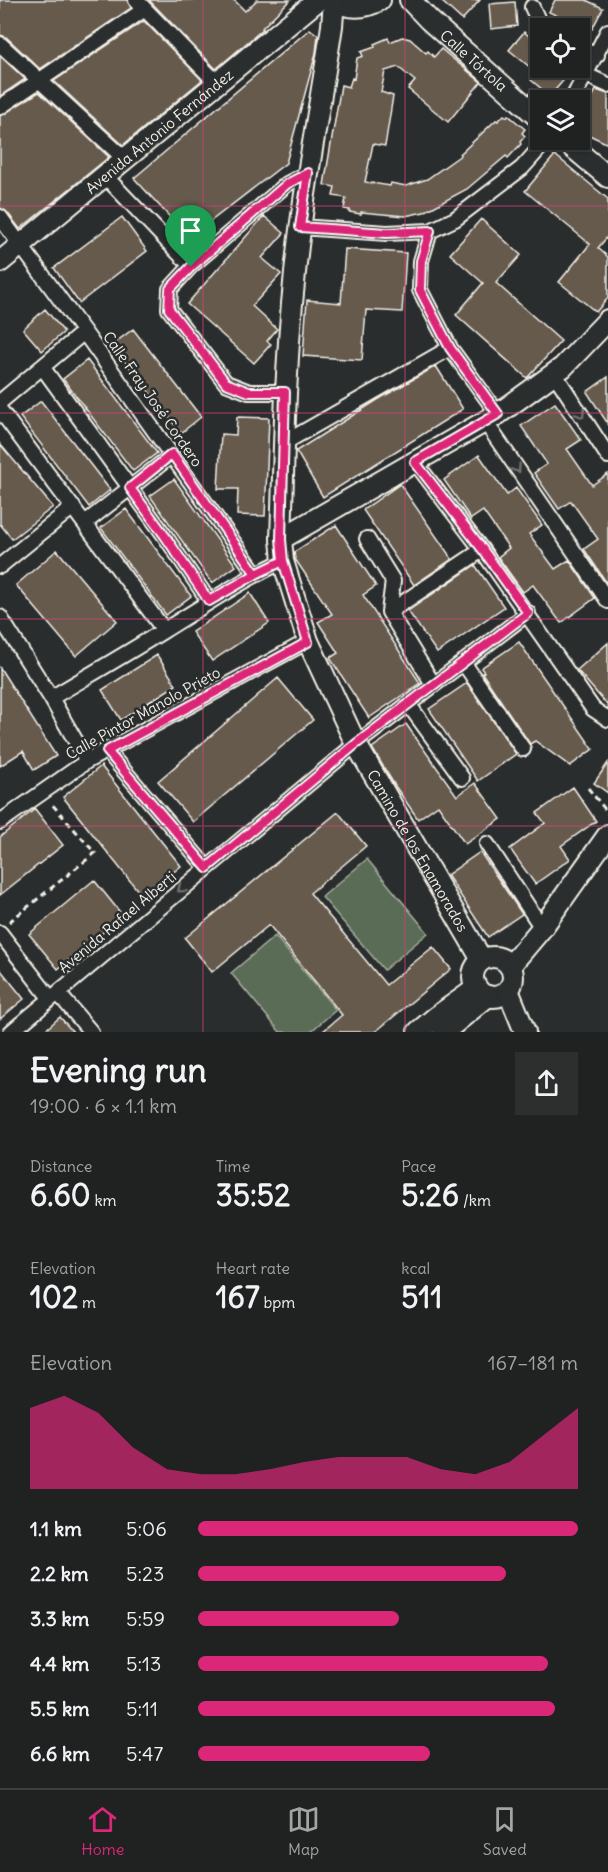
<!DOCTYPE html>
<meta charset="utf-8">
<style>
body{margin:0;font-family:Delius,sans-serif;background:#2d2f2f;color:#f1f3f6;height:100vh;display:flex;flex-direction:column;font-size:22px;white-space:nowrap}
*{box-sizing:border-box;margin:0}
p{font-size:20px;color:#a2a4a5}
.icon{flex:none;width:33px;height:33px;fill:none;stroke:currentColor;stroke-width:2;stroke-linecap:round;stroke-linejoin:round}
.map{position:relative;height:1032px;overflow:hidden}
.side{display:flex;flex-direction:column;background:#202222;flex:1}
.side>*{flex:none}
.buttons{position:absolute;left:530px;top:18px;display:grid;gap:12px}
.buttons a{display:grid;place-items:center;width:60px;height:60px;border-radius:0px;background:#202222;box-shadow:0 2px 4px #0004,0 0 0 2px #3d3f40;font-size:30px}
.pin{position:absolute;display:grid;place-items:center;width:51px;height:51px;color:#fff;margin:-62px -26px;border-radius:50% 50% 50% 0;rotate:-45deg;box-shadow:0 0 6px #0007}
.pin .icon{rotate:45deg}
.round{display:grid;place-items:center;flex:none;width:63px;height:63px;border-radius:0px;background:#2d2f2f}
.summary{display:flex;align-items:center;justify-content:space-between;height:102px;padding:0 30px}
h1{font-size:33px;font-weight:700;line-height:45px}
.figures{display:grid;grid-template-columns:repeat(3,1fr);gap:9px;height:102px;padding:6px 30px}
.figures div{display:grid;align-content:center}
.figures b{font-size:30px;font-weight:700}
.figures small{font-size:16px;font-weight:400}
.figures p{font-size:16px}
.chart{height:168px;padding:12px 30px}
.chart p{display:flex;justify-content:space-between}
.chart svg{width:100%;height:108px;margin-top:6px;fill:#db2777;opacity:.7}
ul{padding:0 30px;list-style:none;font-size:20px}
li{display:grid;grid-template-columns:96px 72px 1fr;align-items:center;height:45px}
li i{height:15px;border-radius:8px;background:#db2777}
.tab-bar{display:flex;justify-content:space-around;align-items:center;height:84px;border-top:2px solid #3d3f40;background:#202222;font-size:16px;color:#a2a4a5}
.tab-bar a{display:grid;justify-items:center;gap:3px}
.tab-bar .on{color:#db2777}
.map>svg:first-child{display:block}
.green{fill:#5a6c56;stroke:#a7ae9f;stroke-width:1.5}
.building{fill:#665a4d;stroke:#f4f1e8;stroke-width:1.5}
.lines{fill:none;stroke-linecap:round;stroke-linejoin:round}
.street-casing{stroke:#f4f1e8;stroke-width:18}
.secondary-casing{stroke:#f4f1e8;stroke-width:24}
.path{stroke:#f4f1e8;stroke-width:3;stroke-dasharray:6 4.5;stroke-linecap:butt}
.street{stroke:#2a2d2e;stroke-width:14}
.secondary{stroke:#2a2d2e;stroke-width:20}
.oneway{stroke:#71726f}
.route-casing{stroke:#fff;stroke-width:12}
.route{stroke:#db2777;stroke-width:8}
.grid{fill:none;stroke:#cc4377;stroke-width:1.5;stroke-opacity:0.55}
.labels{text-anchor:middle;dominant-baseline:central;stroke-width:5;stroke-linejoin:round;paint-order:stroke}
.street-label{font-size:15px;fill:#f4f1e8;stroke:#2a2d2e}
</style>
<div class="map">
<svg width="608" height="1032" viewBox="0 0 608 1032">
<rect width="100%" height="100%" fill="#2a2d2e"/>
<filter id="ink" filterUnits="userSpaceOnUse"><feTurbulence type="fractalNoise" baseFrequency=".0167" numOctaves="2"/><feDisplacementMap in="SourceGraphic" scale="12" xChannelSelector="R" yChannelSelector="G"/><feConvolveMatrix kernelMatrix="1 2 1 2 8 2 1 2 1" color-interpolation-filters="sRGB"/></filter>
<g filter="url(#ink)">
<path class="green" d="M367,859L428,933L384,970L322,897Z
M275,936L336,1010L310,1032H280L231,973Z"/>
<path class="building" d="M0,0H127L131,8L40,69L6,37L0,35Z
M149,0H234L245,11L257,0H290L262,28L263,29L216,69Z
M440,0H480L462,20Z
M555,0H586L603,8L592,29L565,16L564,19L549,12Z
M515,2L517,26L491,29L489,4Z
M144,21L202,80L123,145L54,81Z
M310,29L318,35L316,53L286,163L189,238L134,178Z
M524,32L538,43L535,47L540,51V69L541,68H560L568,75L550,96L531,80L537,73L509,50Z
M402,37L410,39L426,53L428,51L434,57L441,49L481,82L448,122L408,89L415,81L398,67L385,71L381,92L393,96L385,146L373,144L365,182L390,186L391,183L406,186L427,179L461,155L460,154L496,120L498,121L504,115L507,117L508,115L525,129L522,133L525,136L520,142L521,144L508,158L506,156L467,189L424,212L405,216L361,212V214L349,212L350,210L344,209L346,198L333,196L335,187L324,185L341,85L349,87L352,78L354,79L357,58L363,56L361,52L375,47L374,44L388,38L390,42Z
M0,56L25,79L0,96Z
M596,90L608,94V144L579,130V124Z
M39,92L109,157L20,229L7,212L0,208V116Z
M555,155L608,199V236L598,248L608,257V298L596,312L559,282L590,244L525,191Z
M264,216L284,233L262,258L281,274L252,306L277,329L267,341L271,344L254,363L187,304Z
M122,217L147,251L79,303L54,268Z
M481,219L521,255L496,283L561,341L527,378L456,315L483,283L450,254Z
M345,249L406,253L402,312L366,310L362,360L303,356L307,300L341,303Z
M45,309L64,332L42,351L23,329Z
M133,329L201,417L181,433L112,345Z
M87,360L157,453L133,471L63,379Z
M436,366L463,409L323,497L296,451L379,399Z
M608,377V424L587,392Z
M41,401L110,490L89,507L20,417Z
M555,403L581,440L567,449L592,485L608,474V585L584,549L598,539L571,501L559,509L534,473L547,464L521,426Z
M237,417L269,418L265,516L237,515L238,489H218L221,434L236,435Z
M0,444L53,507L12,539L0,524Z
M479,455L507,495L516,488L542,525L529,534L555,569L569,560L595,598L561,623L533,585L523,592L498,557L509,548L483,511L471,519L444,480Z
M174,479L236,566L212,583L150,496Z
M400,484L452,559L414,585L363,510Z
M126,509L191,596L166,615L101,528Z
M336,525L376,586L363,595L420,683L369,718L330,658L338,653L318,622L332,614L295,559L294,552Z
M57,550L117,621L76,656L16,585Z
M475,565L504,607L437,653L408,611Z
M250,593L269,623L212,661L192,632Z
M519,642L593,749L570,766L535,741L530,744L482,673L484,672L481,668Z
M608,643V706L577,670Z
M157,655L176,685L121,720L102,690Z
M0,668L56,756L34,770L23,751L0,766Z
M278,678L313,720L193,822L158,781Z
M467,683L516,754L478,781L429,709Z
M406,724L457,796L475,783L501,819L465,844L438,805L418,819L395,786L372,748Z
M608,763V793L594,783Z
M101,766L181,866L143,897L63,797Z
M573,787L596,821L561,846L570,859L535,884L510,849L545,823L537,813Z
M35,809L63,845L0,895V837Z
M338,812L366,846L310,893L386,985L433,947L451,969L375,1032H322L342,1015L269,925L212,972L185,938Z
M480,852L522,914L488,937L447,875Z
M94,880L123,916L58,969L29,934Z
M0,969L24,999L0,1019Z
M60,1017L73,1032H43Z"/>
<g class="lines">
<g class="street-casing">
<path id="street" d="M136,0L218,84
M532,7L538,20L549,28
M0,44L125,159
M579,47L597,55
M586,75L608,85
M572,100L608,31
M0,107L145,9
M105,176L191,266
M0,217L84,332L256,574
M300,227L387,233L430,231L455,219L522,168L547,140
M430,231L421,261L420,290L450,348L498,414
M43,368L165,536L209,601
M554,373L608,456
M285,392H249L226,383L169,309L170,289L191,266L287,184L308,173
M0,402L84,332
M0,410L164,630
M484,420L608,601
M284,443L450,348
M415,462L482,550L593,709L608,719
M85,523L172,455
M367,539L393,581L389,612L433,684
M0,566L73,507
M389,612L482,550
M0,617L51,698L87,761
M463,662L523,749
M51,698C88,676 126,654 163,631C202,607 240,581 283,561
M409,705L462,778
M107,751L207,868
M0,822L87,761L308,641
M487,844L542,928
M0,933L50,998
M58,993L91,1032
M11,1032L356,744L528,613"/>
</g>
<g class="secondary-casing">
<g id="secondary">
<path d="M333,0C349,9 364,9 380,0"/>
<path id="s1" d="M410,0L429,20L540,119"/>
<path id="s2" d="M334,1L332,26C319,112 302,197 294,283C285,369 284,454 281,539L283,561L308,641L356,744L482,960"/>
<path d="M564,140L608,177"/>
<path id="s3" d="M0,262L318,0"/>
<path d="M281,539L498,414L563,367L608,320"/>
<circle cx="493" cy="977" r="20"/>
<path d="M510,966L542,928L608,835"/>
<path d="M508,990L525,1032"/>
<path d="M418,1032L436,1017L477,988"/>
<path d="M444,1032L488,996"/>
</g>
</g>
<path class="path" d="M588,788L608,813
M9,922L95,853L51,803"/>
<use href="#street" class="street"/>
<use href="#secondary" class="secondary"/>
</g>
<defs><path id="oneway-chevron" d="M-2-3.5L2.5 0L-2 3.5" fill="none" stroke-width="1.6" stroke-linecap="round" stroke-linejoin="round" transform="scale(1.5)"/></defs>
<g class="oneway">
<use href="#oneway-chevron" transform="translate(581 414) rotate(57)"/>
<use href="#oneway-chevron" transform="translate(517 469) rotate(56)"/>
<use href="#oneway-chevron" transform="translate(181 889) rotate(140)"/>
</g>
</g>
<g class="lines" filter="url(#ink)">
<g class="route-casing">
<path id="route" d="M191,267L170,289L169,309L226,383L249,392H285L281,539L283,561L256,574L172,454L130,488L165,536L209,601L256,574L283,561L308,642L107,751L207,868L356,744L528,613L483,550L415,462L498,414L450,348L420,290L421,261L430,231L387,233L300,227L308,173L287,184L191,267"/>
</g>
<use href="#route" class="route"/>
</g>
<path class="grid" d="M203,0V1032M405,0V1032M0,206H608M0,413H608M0,619H608M0,826H608"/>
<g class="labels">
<g class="street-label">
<text stroke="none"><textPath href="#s1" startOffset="88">Calle Tórtola</textPath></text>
<text stroke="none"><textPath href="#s3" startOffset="206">Avenida Antonio Fernández</textPath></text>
<text transform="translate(153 399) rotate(55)">Calle Fray José Cordero</text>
<text transform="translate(143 713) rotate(-29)">Calle Pintor Manolo Prieto</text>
<text stroke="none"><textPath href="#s2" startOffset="884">Camino de los Enamorados</textPath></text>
<text transform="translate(117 922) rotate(-40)">Avenida Rafael Alberti</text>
</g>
</g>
</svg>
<div class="buttons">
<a><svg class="icon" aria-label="locate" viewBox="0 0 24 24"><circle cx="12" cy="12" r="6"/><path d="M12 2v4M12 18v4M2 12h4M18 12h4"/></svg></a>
<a><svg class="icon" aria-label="layers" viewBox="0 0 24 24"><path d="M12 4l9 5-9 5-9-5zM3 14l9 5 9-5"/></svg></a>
</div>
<div class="pin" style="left:191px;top:267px;background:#1e9e55"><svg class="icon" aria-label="arrive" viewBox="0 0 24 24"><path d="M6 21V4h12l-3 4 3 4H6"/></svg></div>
</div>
<section class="side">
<div class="summary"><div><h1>Evening run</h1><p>19:00 · 6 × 1.1 km</p></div><a class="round"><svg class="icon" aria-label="share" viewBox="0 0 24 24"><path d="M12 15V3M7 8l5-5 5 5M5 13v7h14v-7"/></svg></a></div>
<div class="figures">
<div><p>Distance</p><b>6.60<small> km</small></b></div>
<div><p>Time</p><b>35:52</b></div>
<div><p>Pace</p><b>5:26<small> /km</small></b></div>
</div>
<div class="figures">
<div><p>Elevation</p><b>102<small> m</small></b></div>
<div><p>Heart rate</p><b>167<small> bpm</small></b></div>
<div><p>kcal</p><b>511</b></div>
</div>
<div class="chart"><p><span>Elevation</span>167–181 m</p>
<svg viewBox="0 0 160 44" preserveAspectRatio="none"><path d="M0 44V11L10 6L20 13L30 27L40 36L50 38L60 38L70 36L80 33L90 31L100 31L110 31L120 36L130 38L140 33L150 22L160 11V44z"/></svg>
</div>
<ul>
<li><b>1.1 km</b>5:06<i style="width:100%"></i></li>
<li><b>2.2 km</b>5:23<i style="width:81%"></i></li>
<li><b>3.3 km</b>5:59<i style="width:53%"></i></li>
<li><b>4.4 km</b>5:13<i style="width:92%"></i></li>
<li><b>5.5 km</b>5:11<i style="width:94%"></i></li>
<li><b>6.6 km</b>5:47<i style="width:61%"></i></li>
</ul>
</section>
<nav class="tab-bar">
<a class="on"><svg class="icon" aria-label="home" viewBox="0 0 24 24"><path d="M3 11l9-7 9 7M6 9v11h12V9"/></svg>Home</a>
<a><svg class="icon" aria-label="map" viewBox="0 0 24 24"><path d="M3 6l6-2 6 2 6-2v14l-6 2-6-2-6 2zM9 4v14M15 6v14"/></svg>Map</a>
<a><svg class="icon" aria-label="saved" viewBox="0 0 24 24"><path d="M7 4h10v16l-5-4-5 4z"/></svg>Saved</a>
</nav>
